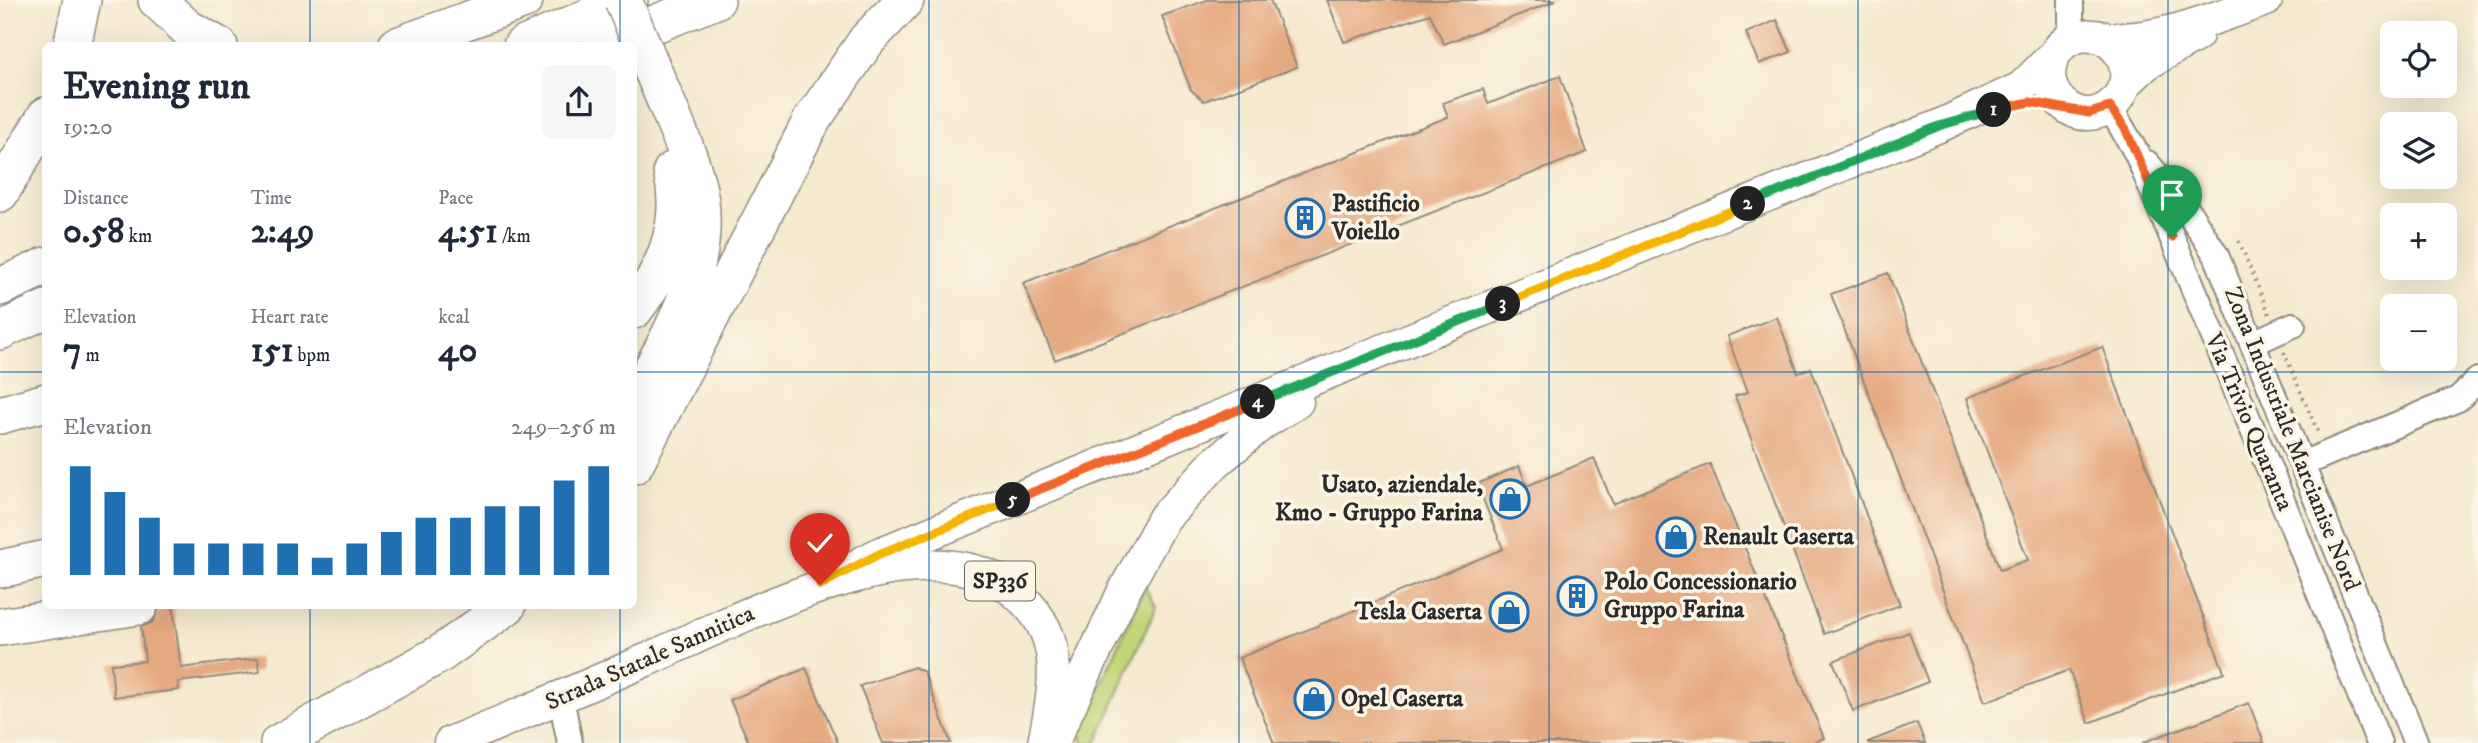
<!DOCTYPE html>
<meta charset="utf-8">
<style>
body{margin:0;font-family:"IM FELL DW Pica",serif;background:#f6f6f7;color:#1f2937;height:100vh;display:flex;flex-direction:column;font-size:26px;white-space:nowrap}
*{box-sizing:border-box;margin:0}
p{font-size:23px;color:#747a83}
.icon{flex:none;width:38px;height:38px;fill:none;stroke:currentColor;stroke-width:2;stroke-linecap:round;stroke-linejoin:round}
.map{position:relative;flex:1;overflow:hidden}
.panel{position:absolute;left:42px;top:42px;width:595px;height:567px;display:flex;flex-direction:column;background:#fff;border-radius:10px;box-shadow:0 7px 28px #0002}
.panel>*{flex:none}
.buttons{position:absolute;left:2380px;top:21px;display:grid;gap:14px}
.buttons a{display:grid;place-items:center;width:77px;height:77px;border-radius:10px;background:#fff;box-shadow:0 7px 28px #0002;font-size:35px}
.pin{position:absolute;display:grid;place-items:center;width:60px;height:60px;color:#fff;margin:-72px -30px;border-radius:50% 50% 50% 0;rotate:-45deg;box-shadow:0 0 7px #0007}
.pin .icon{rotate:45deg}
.km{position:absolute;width:35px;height:35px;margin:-18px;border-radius:50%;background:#222;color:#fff;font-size:19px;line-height:35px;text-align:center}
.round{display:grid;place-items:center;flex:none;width:74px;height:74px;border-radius:10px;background:#f6f6f7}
.head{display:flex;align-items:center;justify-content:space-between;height:119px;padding:0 21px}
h1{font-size:38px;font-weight:800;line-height:52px}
.figures{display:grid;grid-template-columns:repeat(3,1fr);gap:10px;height:119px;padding:7px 21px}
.figures div{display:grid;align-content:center}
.figures b{font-size:35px;font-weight:800}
.figures small{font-size:19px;font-weight:400}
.figures p{font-size:19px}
.chart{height:196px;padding:14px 21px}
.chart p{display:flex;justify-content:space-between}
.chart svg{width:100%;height:126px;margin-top:7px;stroke:#1f6fb2;stroke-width:6}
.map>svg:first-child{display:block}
.green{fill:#c2d679;stroke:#768052;stroke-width:2}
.building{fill:#e6aa82}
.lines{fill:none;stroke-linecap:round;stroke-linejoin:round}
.minor-casing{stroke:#908a7d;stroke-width:28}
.major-casing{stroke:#908a7d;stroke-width:35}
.highway-casing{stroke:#908a7d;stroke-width:40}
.path{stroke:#908a7d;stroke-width:3.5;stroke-dasharray:2 5;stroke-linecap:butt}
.minor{stroke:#fff;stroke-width:24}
.major{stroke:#fff;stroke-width:32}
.highway{stroke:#fff;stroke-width:37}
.highway-bridge-casing{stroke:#908a7d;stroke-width:40;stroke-linecap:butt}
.highway-bridge{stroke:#fff;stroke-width:37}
.split-1-casing{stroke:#fff;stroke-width:14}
.split-2-casing{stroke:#fff;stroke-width:14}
.split-3-casing{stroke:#fff;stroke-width:14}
.split-4-casing{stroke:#fff;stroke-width:14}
.split-5-casing{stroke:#fff;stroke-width:14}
.split-6-casing{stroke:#fff;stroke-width:14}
.split-1{stroke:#f0652b;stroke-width:9}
.split-2{stroke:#22a559;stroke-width:9}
.split-3{stroke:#f5b400;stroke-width:9}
.split-4{stroke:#22a559;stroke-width:9}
.split-5{stroke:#f0652b;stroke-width:9}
.split-6{stroke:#f5b400;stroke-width:9}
.grid{fill:none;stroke:#1f6fb2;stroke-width:2;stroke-opacity:0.55}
.labels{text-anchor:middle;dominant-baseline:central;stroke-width:7;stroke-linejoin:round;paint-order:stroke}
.shield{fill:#fcf5e5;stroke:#6a6863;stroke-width:2}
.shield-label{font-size:23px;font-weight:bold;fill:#2b2b2b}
.poi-label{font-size:24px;font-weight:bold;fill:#2b2b2b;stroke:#fcf5e5;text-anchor:start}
.street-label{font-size:24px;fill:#2b2b2b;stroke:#fcf5e5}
</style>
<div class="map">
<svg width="2478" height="743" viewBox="0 0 2478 743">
<rect width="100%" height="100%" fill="#fcf5e5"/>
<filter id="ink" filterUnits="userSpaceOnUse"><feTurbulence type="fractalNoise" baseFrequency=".0143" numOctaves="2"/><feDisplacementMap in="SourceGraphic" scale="14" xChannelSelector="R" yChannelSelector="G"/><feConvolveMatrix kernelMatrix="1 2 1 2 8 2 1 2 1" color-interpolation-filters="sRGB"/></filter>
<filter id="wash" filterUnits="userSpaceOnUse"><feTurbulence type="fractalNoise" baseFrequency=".00686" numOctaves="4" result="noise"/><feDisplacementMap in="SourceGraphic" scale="28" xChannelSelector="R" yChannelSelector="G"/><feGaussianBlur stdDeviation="1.57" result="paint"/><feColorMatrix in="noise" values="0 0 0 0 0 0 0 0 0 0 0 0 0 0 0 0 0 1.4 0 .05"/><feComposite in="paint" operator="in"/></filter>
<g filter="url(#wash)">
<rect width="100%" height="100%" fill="#f5e9cf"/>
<path class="green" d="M1145,587L1156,607L1096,743H1083L1079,732Z"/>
<g id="blocks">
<path class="building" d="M1207,0H1270L1297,67L1204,101L1191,90L1162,16Z
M1327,0H1555V1L1444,44L1430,14L1344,42Z
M1777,20L1791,52L1759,64L1746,33Z
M1560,76L1587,152L1055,360L1023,283L1448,117L1443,103L1483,89L1488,104Z
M1888,273L2000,570L2028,560L1967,398L2102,347L2224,672L2089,723L2069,670L1985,702L1831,294Z
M1777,317L1798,373L1811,368L1900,605L1824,634L1735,396L1748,392L1727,336Z
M1594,458L1613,504L1710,464L1824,738L1812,743H1274L1239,658L1503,549L1477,484L1519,466L1527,486Z
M160,606H173L181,668L258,658L260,672L178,682L179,690L114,697L111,664L145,661L141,627L153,622Z
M1909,632L1928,682L1853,711L1833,661Z
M914,667L924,672L951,743H883L860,686Z
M806,668L838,743H749L730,700Z
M2249,703L2264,743H2145L2144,742Z
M1917,723L1925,743H1868V742Z"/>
</g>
</g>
<g filter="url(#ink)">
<use href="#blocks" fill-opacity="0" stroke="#908a7d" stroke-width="2"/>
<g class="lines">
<g class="minor-casing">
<path id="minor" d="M2059,48L2071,29V0
M2110,107L2137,154L2276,485L2379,743
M2147,163L2186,208L2216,255L2416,743
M2253,343L2293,325
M2302,464L2458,399L2478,380
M561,698L570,743"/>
</g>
<g class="major-casing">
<path id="major" d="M2103,38C2158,70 2104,140 2063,104C2055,97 2050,87 2049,76C2049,62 2056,47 2069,40C2086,30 2103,40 2121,39C2171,37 2219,16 2266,0
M2126,83L2146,64L2197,35
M820,585L879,554L1939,126L2021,88L2052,57
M1056,735L1123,593L1164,518L1215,463L1262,424L1297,402
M450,743C516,716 581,689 646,660C736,621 920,520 1011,589C1067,632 1056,682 1044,743"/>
</g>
<g class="highway-casing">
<path id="highway" d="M157,0L187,28L219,46
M72,46L82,0
M397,46L524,0
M522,46L629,0
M599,46L716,0
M0,193L46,116
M0,287L46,266
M634,310C665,270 685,222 672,171
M0,331L46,309
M634,402C668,339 709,276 700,201C695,168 680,135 667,104
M0,415L46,402
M634,465L812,120L867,40L905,0
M0,569L46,559
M0,627L139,606
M279,743L440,654L507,606"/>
</g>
<path class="path" d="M2239,241L2270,316
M2284,352L2319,435"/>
<use href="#minor" class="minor"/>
<use href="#major" class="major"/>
<use href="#highway" class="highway"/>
<g class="highway-bridge-casing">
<path id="highway-bridge" d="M623,0L667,104"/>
</g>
<use href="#highway-bridge" class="highway-bridge"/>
</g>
</g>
<g class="lines" filter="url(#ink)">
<g class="split-1-casing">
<path id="split-1" d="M1994,110L2030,102L2089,113L2110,107L2126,130L2172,237"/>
</g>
<g class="split-2-casing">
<path id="split-2" d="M1748,204L1939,126L1994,110"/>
</g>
<g class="split-3-casing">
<path id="split-3" d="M1503,304L1748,204"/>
</g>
<g class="split-4-casing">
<path id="split-4" d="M1258,402L1503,304"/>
</g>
<g class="split-5-casing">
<path id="split-5" d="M1013,500L1258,402"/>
</g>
<g class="split-6-casing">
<path id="split-6" d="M820,585L879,554L1013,500"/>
</g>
<use href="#split-1" class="split-1"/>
<use href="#split-2" class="split-2"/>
<use href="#split-3" class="split-3"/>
<use href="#split-4" class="split-4"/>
<use href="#split-5" class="split-5"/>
<use href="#split-6" class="split-6"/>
</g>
<path class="grid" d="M310,0V46M620,0V46M929,0V743M1239,0V743M1549,0V743M1858,0V743M2168,0V743M0,372H46M634,372H2478M310,606V743M620,606V743"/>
<defs>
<g id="building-ring" transform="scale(2.0125)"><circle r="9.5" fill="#fcf5e5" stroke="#1f6fb2" stroke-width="1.5"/><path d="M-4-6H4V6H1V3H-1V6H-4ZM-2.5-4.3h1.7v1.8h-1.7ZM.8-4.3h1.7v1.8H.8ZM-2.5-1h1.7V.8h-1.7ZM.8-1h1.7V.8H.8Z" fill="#1f6fb2"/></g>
<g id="shop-ring" transform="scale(2.0125)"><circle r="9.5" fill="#fcf5e5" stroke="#1f6fb2" stroke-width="1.5"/><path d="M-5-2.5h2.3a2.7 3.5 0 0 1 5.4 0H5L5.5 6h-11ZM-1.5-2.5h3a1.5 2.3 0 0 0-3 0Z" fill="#1f6fb2"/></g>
</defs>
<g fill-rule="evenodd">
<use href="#building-ring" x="1305" y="218"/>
<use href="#shop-ring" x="1510" y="499"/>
<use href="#shop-ring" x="1676" y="537"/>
<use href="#building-ring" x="1577" y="596"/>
<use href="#shop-ring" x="1509" y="612"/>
<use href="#shop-ring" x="1314" y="699"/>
</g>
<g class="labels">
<rect class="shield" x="965" y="561.5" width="70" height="39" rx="5"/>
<g class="shield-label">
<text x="1000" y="581">SP336</text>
</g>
<g class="poi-label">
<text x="1332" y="204">Pastificio<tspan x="1332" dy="28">Voiello</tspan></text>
<text x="1483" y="485" text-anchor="end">Usato, aziendale,<tspan x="1483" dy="28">Km0 - Gruppo Farina</tspan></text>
<text x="1703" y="537">Renault Caserta</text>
<text x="1604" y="582">Polo Concessionario<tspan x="1604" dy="28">Gruppo Farina</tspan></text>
<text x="1482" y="612" text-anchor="end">Tesla Caserta</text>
<text x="1341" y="699">Opel Caserta</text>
</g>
<g class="street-label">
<text transform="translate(2249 422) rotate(67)">Via Trivio Quaranta</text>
<text transform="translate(2292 439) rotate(68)">Zona Industriale Marcianise Nord</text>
<text transform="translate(650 658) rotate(-24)">Strada Statale Sannitica</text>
</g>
</g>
</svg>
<div class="buttons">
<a><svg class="icon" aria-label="locate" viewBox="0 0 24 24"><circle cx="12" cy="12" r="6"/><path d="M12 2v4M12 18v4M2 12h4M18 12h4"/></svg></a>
<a><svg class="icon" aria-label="layers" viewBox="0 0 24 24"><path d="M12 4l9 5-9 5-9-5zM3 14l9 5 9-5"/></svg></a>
<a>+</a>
<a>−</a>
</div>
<div class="pin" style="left:2172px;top:237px;background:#1e9e55"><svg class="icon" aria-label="arrive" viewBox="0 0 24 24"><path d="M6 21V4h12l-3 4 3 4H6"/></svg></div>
<div class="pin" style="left:820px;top:585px;background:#d93025"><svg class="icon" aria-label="check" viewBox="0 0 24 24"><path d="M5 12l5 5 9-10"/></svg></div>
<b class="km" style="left:1994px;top:110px">1</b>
<b class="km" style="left:1748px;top:204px">2</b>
<b class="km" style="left:1503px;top:304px">3</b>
<b class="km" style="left:1258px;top:402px">4</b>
<b class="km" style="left:1013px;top:500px">5</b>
<section class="panel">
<div class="head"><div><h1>Evening run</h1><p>19:20</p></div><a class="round"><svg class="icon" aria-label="share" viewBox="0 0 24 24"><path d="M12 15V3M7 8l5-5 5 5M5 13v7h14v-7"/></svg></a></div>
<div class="figures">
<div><p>Distance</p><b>0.58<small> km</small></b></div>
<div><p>Time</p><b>2:49</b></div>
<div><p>Pace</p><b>4:51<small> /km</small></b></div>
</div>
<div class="figures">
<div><p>Elevation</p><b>7<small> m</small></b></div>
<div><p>Heart rate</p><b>151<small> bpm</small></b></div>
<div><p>kcal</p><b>40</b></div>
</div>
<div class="chart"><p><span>Elevation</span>249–256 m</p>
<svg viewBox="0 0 160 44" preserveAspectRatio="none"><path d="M5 44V6M15 44V15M25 44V24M35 44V33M45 44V33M55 44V33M65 44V33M75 44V38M85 44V33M95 44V29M105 44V24M115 44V24M125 44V20M135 44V20M145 44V11M155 44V6"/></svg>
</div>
</section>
</div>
